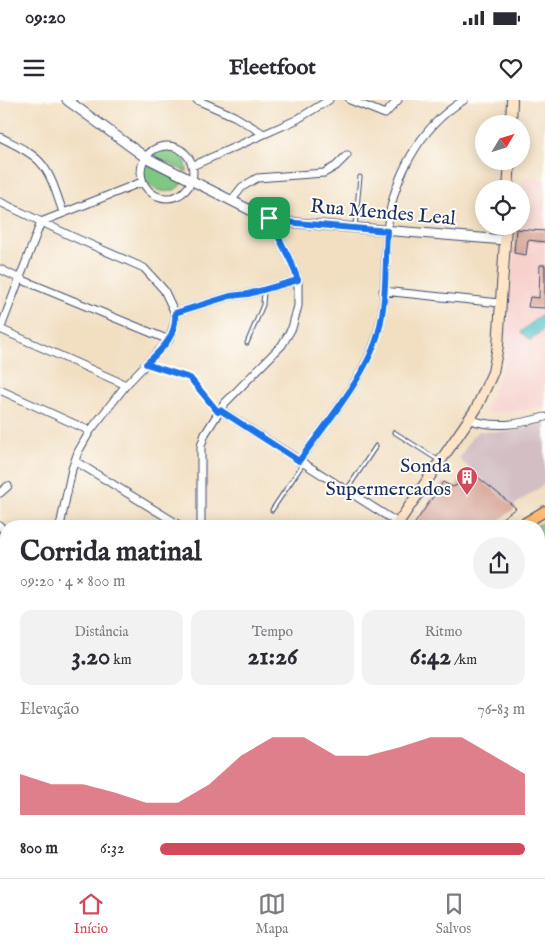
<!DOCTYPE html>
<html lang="pt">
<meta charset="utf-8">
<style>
body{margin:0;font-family:"IM FELL English",serif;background:#f2f2f3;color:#2b2b33;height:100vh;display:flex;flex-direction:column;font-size:19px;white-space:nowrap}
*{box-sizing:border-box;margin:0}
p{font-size:16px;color:#7c7c81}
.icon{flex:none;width:28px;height:28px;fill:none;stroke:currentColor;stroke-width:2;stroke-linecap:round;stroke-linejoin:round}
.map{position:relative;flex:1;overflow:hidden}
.panel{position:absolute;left:0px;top:420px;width:545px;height:359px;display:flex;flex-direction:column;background:#fff;border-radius:20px 20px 0 0;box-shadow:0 2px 12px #0003}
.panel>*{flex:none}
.needle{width:32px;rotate:52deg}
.tools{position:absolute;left:475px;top:15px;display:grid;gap:10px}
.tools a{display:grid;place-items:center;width:55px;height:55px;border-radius:50%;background:#fff;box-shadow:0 2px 12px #0003;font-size:25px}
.pin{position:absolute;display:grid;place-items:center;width:42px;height:42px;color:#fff;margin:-21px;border-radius:10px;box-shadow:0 2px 8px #0006}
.round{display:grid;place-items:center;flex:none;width:52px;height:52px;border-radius:26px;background:#f2f2f3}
.headline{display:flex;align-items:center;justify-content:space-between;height:85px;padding:0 20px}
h1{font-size:28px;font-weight:800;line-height:38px}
.stats{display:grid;grid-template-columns:repeat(3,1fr);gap:8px;height:85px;padding:5px 20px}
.stats div{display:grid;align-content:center;border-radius:12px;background:#f2f2f3;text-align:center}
.stats b{font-size:25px;font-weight:800}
.stats small{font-size:14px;font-weight:400}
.stats p{font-size:14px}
.chart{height:140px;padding:10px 20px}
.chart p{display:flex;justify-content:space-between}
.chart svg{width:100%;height:90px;margin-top:5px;fill:#d1495b;opacity:.7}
ul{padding:0 20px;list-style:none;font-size:16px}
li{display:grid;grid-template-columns:80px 60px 1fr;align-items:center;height:38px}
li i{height:12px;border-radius:6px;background:#d1495b}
.status{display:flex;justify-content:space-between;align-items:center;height:35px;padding:0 25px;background:#fff;direction:ltr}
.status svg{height:14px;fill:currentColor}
header{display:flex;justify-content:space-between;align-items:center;height:65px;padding:0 20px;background:#fff;font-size:22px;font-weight:800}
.tabs{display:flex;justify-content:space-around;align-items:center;height:70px;border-top:1px solid #e1e1e2;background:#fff;font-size:14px;color:#7c7c81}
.tabs a{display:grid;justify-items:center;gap:2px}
.tabs .current{color:#d1495b}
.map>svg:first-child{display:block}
.built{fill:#f7d0cc}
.industrial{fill:#d2bec3}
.green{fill:#80c783;stroke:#4e7b70}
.water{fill:#50bfc6;stroke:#367792}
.building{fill:#d8a699}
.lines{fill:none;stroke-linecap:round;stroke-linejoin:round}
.service-casing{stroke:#3b496d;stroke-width:5}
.minor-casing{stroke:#3b496d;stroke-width:9}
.tertiary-casing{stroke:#3b496d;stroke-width:11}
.secondary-casing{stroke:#3b496d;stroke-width:12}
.primary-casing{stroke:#3b496d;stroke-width:12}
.path{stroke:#3b496d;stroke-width:1;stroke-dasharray:1 4;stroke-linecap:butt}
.service{stroke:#fff;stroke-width:3}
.minor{stroke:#fff;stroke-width:7}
.tertiary{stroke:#fff;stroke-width:9}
.secondary{stroke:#ffe4c6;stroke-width:10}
.primary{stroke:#ffbb71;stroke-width:10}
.route-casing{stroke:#fff;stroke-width:10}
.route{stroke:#1a73e8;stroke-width:6}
.labels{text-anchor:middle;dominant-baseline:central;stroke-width:4;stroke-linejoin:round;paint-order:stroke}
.street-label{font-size:20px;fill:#1b2f5e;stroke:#fdfcf7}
.poi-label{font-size:20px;fill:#1b2f5e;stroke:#fdfcf7;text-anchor:end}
</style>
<div class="status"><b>09:20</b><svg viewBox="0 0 49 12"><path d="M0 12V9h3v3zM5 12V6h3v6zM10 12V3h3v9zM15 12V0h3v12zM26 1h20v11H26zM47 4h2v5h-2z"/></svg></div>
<header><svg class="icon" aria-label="menu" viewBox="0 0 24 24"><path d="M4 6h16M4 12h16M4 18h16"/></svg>Fleetfoot<svg class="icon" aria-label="heart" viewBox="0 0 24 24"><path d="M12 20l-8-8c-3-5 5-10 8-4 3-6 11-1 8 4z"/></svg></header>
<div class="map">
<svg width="545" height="778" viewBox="0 0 545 778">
<rect width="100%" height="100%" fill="#fdfcf7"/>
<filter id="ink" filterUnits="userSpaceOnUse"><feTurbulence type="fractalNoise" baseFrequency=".02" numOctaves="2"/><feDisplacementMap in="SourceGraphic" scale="10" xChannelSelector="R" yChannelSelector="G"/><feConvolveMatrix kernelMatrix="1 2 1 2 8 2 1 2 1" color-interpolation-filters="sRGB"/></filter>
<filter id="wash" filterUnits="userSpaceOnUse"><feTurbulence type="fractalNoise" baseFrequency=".0096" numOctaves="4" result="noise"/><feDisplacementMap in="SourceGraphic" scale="20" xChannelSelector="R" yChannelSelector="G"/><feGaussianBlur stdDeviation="1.12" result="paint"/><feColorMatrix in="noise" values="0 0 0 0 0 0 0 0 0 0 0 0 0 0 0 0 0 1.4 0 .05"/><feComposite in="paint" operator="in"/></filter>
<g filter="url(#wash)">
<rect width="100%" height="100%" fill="#f2dfc2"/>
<path class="built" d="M524,76L545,79V306L523,310L484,313L502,269L518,126H521V101Z"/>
<path class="industrial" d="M545,323V384L513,406L459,359L472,337L478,331L509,332Z"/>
<path class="green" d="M164,47C178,49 187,57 187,72L149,54Z
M144,63L181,80L183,82C170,103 136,86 144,63Z
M545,421V449L539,453V426H536Z"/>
<path class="water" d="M540,215L545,221V228L530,241L521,232Z"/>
<g id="blocks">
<path class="building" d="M516,129L545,131V142L528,140L526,155L514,153Z
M540,165H545V208L528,207L530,197L539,198Z
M468,369L516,408L491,426H413L443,382L453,387L457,385Z
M545,451V490L539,492V455Z
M545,507V564L539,566V510Z"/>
</g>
</g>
<g filter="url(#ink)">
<use href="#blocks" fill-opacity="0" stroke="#3b496d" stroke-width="1"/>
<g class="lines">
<g class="service-casing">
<path id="service" d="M355,127L360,77
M247,243L263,205L264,190
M394,332L438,360
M346,391L376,346
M272,410L303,364
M261,772L262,778
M285,772L286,778
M309,772L310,778"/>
</g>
<g class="minor-casing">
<path id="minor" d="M197,0L234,16L264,34
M350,0L385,14L398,0
M0,37C13,44 30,51 40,62C52,75 57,96 63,112
M141 72a26 26 0 1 1 52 0a26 26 0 1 1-52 0Z
M192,66L296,20L329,0
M231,101L242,87L257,78L324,73L336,66L347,55
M0,102L71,136L144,168L164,190L175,213V221L169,240L126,285L90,331L78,352L72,369L60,426
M0,169L20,179L169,240
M383,191L500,203
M175,213L230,196L248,194L298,180
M0,229L126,285
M0,230L41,122L142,82
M0,290L90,331
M220,310L398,423
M468,319C495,329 519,324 545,317
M75,361L181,426
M299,361C324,326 365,277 377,236C387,203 384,167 387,133C391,81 419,27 464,0
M0,393L8,386
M0,426L6,433
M201,426V346L205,334L224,304L282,245L292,228L298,206V180L292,164L269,118
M0,601L6,608
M539,647L545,643
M539,695L545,680
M539,735L545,738
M0,770L6,778
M217,772V778
M388,772V778
M359,778L360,772
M504,778L506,772"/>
</g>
<g class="tertiary-casing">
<path id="tertiary" d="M67,0L145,57L254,112L269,118L285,122L505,140
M0,683L6,689
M85,772L94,778"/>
</g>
<g class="secondary-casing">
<path id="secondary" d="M511,24L512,0
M508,89L510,61
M396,426L476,309L493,272L498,246L506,126
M539,574L545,571
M539,584L545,580"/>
</g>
<g class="primary-casing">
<path id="primary" d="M520,426L545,411
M539,500L545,497
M327,778L329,772"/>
</g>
<path class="path" d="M154,267L191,278L214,308
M539,516L545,526"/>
<use href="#service" class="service"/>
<use href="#minor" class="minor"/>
<use href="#tertiary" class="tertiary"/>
<use href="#secondary" class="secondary"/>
<use href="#primary" class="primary"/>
</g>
</g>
<g class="lines" filter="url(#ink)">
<g class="route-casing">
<path id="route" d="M269,118L285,122L387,131C385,165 387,201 378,234C367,275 324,326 299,361L220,310L218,312L190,278L146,264C162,249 177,236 175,213L230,196L248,194L298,180L292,164Z"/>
</g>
<use href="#route" class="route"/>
</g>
<defs>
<g id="building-pin" transform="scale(1.125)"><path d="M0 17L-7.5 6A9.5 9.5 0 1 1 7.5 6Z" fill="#d1495b" stroke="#fdfcf7"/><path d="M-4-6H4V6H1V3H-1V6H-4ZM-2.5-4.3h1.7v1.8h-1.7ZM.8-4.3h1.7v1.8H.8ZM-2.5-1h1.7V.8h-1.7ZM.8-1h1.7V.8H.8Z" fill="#fff"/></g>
</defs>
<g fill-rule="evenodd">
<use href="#building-pin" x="467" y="377"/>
</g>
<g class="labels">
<g class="street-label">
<text transform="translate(383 113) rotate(5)">Rua Mendes Leal</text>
</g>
<g class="poi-label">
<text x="451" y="366">Sonda<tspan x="451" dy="23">Supermercados</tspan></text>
</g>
</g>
</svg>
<div class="tools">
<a><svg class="needle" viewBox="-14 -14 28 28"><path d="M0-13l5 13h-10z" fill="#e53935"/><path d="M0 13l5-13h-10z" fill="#7c7c81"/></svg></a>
<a><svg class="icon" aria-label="locate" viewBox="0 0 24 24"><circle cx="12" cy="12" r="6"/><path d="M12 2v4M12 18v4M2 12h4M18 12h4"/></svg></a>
</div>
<div class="pin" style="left:269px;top:118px;background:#1e9e55"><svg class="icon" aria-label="arrive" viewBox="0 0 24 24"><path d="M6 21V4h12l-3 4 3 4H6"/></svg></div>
<section class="panel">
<div class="headline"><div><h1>Corrida matinal</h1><p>09:20 · 4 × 800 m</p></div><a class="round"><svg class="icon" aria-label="share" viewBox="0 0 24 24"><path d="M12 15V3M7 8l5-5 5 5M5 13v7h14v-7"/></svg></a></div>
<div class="stats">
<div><p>Distância</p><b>3.20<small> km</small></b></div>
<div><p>Tempo</p><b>21:26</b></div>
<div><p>Ritmo</p><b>6:42<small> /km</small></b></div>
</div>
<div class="chart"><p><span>Elevação</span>76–83 m</p>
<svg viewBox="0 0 160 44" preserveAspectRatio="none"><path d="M0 44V24L10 29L20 29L30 33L40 38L50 38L60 29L70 15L80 6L90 6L100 15L110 15L120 11L130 6L140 6L150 15L160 24V44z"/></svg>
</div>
<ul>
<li><b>800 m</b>6:32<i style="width:100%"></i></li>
</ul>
</section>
</div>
<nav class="tabs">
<a class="current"><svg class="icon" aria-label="home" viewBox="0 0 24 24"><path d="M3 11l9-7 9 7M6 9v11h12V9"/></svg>Início</a>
<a><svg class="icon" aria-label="map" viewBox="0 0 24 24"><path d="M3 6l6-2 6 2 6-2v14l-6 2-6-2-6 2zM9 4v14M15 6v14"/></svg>Mapa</a>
<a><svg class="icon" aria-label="saved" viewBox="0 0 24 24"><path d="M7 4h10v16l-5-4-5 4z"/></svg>Salvos</a>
</nav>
